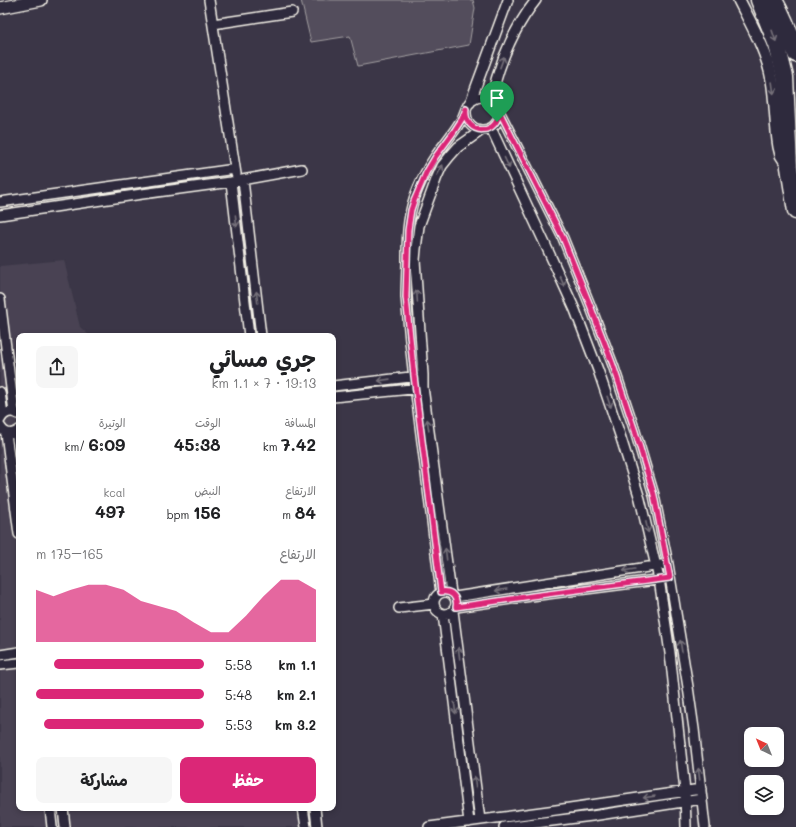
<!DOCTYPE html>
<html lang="ar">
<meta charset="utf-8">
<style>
body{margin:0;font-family:Mali,"Playpen Sans Arabic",sans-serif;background:#f6f6f6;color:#202124;direction:rtl;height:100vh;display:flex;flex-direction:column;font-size:15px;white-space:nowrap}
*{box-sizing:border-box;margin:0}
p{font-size:13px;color:#757577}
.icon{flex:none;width:22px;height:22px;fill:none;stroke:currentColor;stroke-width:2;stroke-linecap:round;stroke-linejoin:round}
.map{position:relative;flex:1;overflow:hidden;direction:ltr}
.sheet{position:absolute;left:16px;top:333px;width:320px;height:478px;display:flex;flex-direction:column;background:#fff;border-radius:8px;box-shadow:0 2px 6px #0003;direction:rtl}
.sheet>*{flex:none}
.needle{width:26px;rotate:317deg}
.buttons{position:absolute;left:744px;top:727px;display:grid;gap:8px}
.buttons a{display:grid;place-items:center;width:40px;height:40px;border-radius:8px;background:#fff;box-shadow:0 2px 6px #0003;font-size:20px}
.pin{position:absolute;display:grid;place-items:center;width:34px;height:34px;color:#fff;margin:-41px -17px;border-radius:50% 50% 50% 0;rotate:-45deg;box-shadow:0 0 4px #0007}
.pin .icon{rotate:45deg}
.round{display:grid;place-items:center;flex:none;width:42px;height:42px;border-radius:8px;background:#f6f6f6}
.summary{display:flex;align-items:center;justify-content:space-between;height:68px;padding:0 20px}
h1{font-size:22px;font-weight:700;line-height:30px}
.metrics{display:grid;grid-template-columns:repeat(3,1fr);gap:6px;height:68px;padding:4px 20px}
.metrics div{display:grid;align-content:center}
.metrics b{font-size:17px;font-weight:700}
.metrics small{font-size:11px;font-weight:400}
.metrics p{font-size:11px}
.chart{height:112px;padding:8px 20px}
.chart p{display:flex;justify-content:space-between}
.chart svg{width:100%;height:72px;margin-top:4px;fill:#db2777;opacity:.7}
.button{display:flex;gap:8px;margin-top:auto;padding:8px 20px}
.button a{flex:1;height:46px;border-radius:8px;background:#db2777;color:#fff;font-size:16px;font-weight:700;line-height:46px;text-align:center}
.button a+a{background:#f6f6f6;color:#202124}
ul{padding:0 20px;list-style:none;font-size:13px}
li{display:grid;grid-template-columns:64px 48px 1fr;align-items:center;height:30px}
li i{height:10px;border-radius:5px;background:#db2777}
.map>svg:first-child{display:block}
.built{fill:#484352}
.green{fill:#534e5c;stroke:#a4a0a2}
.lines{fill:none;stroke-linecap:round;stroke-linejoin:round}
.minor-casing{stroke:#f4f1e8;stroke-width:12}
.tertiary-casing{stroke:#f4f1e8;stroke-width:14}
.motorway-casing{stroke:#f4f1e8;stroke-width:19}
.minor{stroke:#2f2a3d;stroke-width:9}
.tertiary{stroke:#2f2a3d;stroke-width:11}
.motorway{stroke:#2f2a3d;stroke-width:16}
.oneway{stroke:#747079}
.route-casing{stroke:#fff;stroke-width:8}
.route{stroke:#db2777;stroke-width:5}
</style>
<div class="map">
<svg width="796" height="827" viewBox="0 0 796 827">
<rect width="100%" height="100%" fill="#3b3647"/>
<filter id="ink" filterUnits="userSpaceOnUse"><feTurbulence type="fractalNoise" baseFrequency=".025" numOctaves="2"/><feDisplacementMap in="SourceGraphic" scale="8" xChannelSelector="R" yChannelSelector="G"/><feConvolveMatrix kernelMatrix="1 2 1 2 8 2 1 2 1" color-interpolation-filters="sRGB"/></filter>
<g filter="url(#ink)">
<path class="built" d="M64,260L80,327L90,336H19V808H298L301,827H0V266Z"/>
<path class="green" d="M301,0H473L475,8L469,45L358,66L350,36L311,42Z"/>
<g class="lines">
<g class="minor-casing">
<path id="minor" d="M209,0L236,174
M213,24L292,12
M491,99C499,64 513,29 536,0
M470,103L508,0
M498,109L563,238L590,305L613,365L635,431L654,495L668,564L688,687L694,729L705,827
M491,128L546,246L575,310L598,370L620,435L640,499L659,579L670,653L685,791L686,827
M243,180L261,336
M231,182L249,336
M0,202L235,169
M0,215L142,194L231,182L302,169
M0,299L14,412
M333,386L419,376
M0,392L3,415
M333,397L421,388
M0,420C4,412 11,410 18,414
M0,426C4,434 12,436 19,430
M6,433L19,534
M16,433L19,451
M434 603a11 11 0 1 1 22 0a11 11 0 1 1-22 0Z
M441,593C433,529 425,466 417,402C414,378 411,354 409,330C408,319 407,308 406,297C406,285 407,272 407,260C407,247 407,234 409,221C412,198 423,175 435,157C443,145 453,134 460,122C465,116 465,106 471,101C478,96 488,95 494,101C497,105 499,110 499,115C497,136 464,136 466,109
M451,593L423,387V375L415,260L416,249L419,226L437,177L442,166L450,156L458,147L482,130
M455,597L661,565
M456,607L531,596L664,579
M399,608L434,604
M453,611L480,820
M443,614L469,822
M0,655L19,652
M0,665L19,663
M50,808L52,827
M63,808L65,827
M303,808L306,827
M315,808L317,827
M429,827L556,810L701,789
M504,827L592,816L702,799"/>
</g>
<g class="tertiary-casing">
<path id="tertiary" d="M739,0C752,26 767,51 772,80C776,102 775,125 779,147L781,155L788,166
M0,8L41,0"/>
</g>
<g class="motorway-casing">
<path id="motorway" d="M759,0L777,45L785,77L789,167L796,211
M774,0C784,18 791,34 796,54"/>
</g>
<use href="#minor" class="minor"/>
<use href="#tertiary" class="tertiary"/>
<use href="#motorway" class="motorway"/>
</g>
<defs><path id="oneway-shaft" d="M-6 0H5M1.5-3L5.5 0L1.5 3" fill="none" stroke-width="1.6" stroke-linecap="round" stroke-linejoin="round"/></defs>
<g class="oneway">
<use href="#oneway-shaft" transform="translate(774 36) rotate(71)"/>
<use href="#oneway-shaft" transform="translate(502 62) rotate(-70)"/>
<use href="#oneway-shaft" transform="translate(773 88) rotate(82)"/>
<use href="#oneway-shaft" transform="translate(507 163) rotate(65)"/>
<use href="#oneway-shaft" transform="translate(440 170) rotate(-61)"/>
<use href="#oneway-shaft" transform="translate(236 221) rotate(84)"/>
<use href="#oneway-shaft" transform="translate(562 281) rotate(66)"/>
<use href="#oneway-shaft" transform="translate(417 296) rotate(-94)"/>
<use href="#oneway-shaft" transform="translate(257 297) rotate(-97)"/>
<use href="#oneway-shaft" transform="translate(384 380) rotate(172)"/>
<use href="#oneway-shaft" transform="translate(609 402) rotate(71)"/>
<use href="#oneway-shaft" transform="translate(428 425) rotate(-98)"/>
<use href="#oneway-shaft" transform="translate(647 527) rotate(77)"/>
<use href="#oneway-shaft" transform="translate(446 554) rotate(-97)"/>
<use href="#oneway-shaft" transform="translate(629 570) rotate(171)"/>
<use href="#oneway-shaft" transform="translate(501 590) rotate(171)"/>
<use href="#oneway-shaft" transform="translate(681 646) rotate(-99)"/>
<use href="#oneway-shaft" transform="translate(459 653) rotate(-97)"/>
<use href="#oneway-shaft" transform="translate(455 708) rotate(83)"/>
<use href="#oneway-shaft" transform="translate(699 774) rotate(-97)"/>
<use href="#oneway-shaft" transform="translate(475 782) rotate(-97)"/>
<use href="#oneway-shaft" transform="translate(649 797) rotate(172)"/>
</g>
</g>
<g class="lines" filter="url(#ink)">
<g class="route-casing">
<path id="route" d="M466,109C463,137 502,136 498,109L563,238L590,305L613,365L635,431L654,495L670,578L532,596L456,607C458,597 451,590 441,592L414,376L406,297L408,230L411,210L414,201L426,173L436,156L453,133L462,119Z"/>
</g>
<use href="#route" class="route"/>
</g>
</svg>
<div class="buttons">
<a><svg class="needle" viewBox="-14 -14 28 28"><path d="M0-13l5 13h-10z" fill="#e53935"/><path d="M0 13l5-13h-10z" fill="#757577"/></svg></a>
<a><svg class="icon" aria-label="layers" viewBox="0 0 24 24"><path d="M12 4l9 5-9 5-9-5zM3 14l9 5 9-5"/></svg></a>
</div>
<div class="pin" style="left:497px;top:122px;background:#1e9e55"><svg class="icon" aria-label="arrive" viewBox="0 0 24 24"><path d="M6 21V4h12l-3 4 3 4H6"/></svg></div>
<section class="sheet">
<div class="summary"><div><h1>جري مسائي</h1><p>19:13 · 7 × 1.1 km</p></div><a class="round"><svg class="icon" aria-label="share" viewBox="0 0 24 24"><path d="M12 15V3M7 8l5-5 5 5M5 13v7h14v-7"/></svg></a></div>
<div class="metrics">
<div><p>المسافة</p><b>7.42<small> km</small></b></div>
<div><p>الوقت</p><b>45:38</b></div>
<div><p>الوتيرة</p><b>6:09<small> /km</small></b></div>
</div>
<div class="metrics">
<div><p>الارتفاع</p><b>84<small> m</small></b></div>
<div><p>النبض</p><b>156<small> bpm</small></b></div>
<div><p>kcal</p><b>497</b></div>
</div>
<div class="chart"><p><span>الارتفاع</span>165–175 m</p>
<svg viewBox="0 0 160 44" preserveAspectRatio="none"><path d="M0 44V12L10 16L20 12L30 9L40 9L50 12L60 19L70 22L80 25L90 32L100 38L110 38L120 28L130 16L140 6L150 6L160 12V44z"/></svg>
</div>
<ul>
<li><b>1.1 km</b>5:58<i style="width:89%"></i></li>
<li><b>2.1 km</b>5:48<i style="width:100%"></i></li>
<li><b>3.2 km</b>5:53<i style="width:95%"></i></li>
</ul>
<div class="button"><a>حفظ</a><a>مشاركة</a></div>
</section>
</div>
